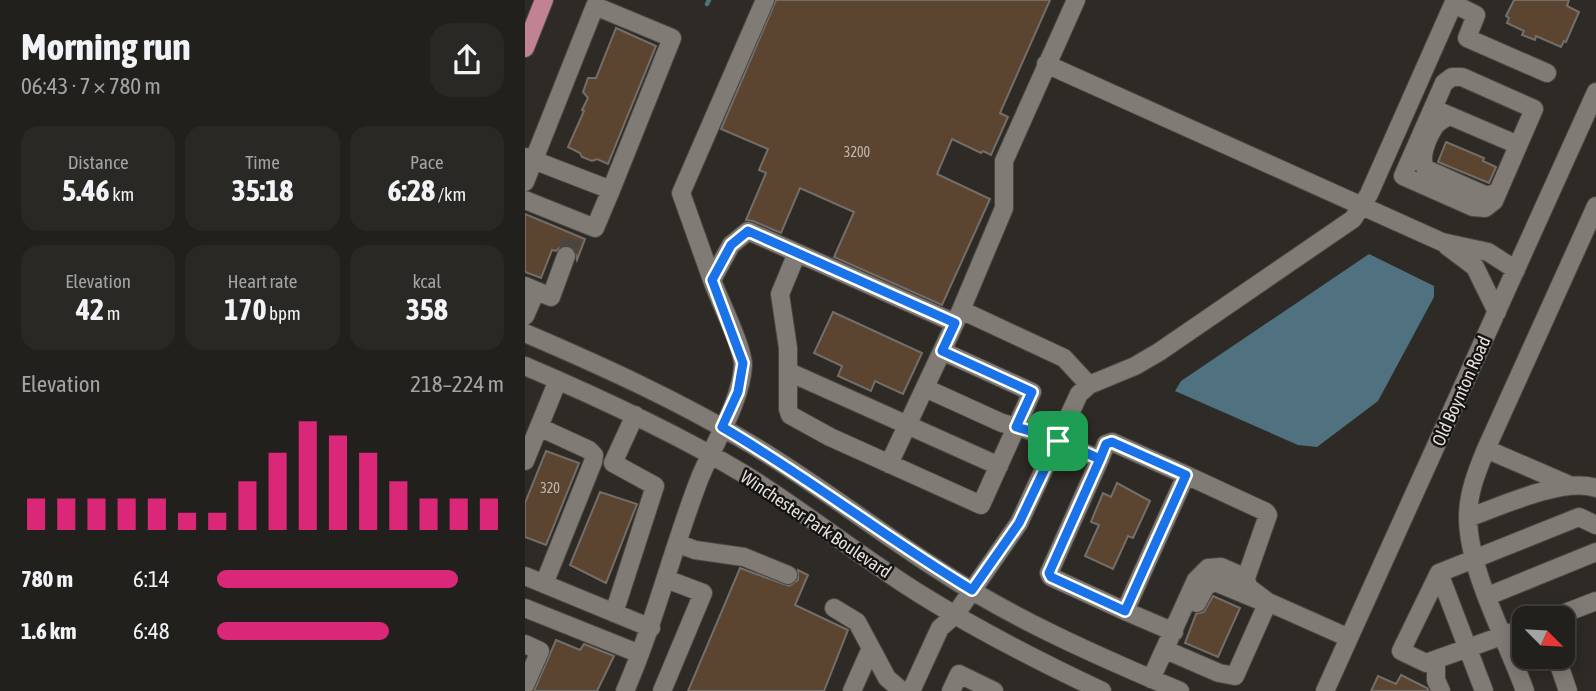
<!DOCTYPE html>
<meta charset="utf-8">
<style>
body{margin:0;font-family:"Asap Condensed",sans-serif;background:#2a2825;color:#f1f3f6;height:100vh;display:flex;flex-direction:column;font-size:26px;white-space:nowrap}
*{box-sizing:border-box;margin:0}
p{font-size:23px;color:#a2a3a3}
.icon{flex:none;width:38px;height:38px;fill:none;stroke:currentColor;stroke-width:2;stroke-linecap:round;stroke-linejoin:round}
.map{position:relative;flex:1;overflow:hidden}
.details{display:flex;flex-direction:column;background:#22201c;width:525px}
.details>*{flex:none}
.needle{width:46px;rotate:114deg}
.fabs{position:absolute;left:987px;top:606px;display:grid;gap:14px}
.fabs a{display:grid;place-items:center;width:63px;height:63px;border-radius:14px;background:#22201c;box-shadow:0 4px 18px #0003,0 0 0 2px #3f3e3b;font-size:35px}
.pin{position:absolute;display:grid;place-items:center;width:60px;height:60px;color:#fff;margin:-30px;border-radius:14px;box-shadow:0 4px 10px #0006}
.round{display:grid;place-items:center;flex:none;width:74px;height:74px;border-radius:21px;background:#2a2825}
.head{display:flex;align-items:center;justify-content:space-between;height:119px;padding:0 21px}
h1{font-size:38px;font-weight:700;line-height:52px}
.figures{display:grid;grid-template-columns:repeat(3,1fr);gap:10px;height:119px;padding:7px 21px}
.figures div{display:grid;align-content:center;border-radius:18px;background:#2a2825;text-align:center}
.figures b{font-size:30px;font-weight:700}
.figures small{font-size:19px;font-weight:400}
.figures p{font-size:19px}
.chart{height:196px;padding:14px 21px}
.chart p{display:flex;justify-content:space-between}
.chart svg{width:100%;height:126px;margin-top:7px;stroke:#db2777;stroke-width:6}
ul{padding:0 21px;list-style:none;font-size:23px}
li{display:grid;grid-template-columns:112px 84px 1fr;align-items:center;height:52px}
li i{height:18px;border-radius:9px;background:#db2777}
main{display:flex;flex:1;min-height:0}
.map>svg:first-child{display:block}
.water{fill:#4f7180}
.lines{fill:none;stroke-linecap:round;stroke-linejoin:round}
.stream{stroke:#4f7180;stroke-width:4.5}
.building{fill:#5c4530;stroke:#746e69;stroke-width:2}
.minor-tunnel{stroke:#494541;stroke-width:18;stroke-dasharray:18 9;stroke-linecap:butt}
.minor-casing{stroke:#4b4844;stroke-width:20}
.major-casing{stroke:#4b4844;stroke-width:20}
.minor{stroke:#807b75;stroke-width:18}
.major{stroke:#c18291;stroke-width:18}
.route-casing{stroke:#fff;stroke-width:14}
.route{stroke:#1a73e8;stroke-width:9}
.labels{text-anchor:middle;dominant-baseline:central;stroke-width:5;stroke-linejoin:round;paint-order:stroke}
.number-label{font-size:14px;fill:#c1b9b2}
.street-label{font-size:18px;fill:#e3e0dd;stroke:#151311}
</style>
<main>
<section class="details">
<div class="head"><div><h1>Morning run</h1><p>06:43 · 7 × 780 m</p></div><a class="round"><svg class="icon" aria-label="share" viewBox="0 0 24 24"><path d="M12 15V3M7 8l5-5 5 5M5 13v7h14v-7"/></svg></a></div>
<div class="figures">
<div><p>Distance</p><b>5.46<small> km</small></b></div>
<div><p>Time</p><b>35:18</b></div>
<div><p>Pace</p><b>6:28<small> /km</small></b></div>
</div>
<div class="figures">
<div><p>Elevation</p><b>42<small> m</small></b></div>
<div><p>Heart rate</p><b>170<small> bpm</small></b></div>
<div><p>kcal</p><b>358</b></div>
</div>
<div class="chart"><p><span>Elevation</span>218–224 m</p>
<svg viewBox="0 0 160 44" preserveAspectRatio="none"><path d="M5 44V33M15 44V33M25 44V33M35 44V33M45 44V33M55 44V38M65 44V38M75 44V27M85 44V17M95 44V6M105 44V11M115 44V17M125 44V27M135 44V33M145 44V33M155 44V33"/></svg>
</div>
<ul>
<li><b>780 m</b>6:14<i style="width:84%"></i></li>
<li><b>1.6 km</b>6:48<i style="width:60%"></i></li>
</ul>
</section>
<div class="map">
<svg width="1071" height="691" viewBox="0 0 1071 691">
<rect width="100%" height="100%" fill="#2e2a25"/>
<path class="water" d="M844,254L909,286V297L853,401L792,447L773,445L650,391L656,381Z"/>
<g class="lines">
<path class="stream" d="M182,4L184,0"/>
</g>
<path class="building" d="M251,0H525L475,113L483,117L466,155L458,151L456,153L427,139L412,174L465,199L417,305L309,257L329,212L275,188L256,233L228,221L221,220L241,173L234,170L243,149L196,129Z
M989,0H1044L1042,6L1054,12L1041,42L1039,41L1036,47L1011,36L1010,40L997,35L999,31L982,23L984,18L981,16Z
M91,28L131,46L83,164L72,159L67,161L57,157L55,153L43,147L59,111L57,110L63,98L58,92L63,78H71Z
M921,142L959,158L958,161L971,167L964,183L913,162Z
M0,214L60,239L52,260L49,248L38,245L31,251L27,250L16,278L0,272Z
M308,312L397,353L378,394L350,381L346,391L313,376L317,366L289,353Z
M21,451L54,463L21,545L0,537V503Z
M592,483L625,501L608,538L603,536L588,569L560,556L574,525L566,522L570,512L578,493L586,497Z
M75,492L112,504L81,583L45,565Z
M215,568L264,586L273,580V570L283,575L270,605L323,630L299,691H163Z
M688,596L715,608L693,657L660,643L671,614L679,612Z
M31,640L55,650L59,644L89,656L72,691H9Z
M876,675L902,688L904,691H846L853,676L871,684Z"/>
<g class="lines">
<path class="minor-tunnel" d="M41,256L49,235"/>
<g class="minor-casing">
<path id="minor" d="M551,0L479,161V208L436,310L539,358L564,385L610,366L634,352L828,219L844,194L930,0
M929,4L951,15L942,38L1022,73
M521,64L917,242L963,252L991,270
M927,77H937L1009,109L969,201L960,208L948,207L878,176L919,83Z
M916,112L993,145
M924,116C919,119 914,121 910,126C903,137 893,158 901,169L962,196L973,192
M0,157L16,163L86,190L147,38L70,6C46,65 23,124 0,182
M0,200L70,228L86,190
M922,246L950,267L972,312
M272,253L255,294L263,348V409L265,415L305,437L456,505L507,392L417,351L430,323
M187,280L156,193L240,0
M0,286L26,297L41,256
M0,316L11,291
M0,333C77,366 152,400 224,443C288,481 347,527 409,567C486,618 570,655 655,691
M0,366C75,398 149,432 219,474C279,511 334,556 395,594C453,630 515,662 577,691
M264,372L474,466
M400,388L477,423L500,429L575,459L524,573L526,577L600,611L661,475L741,512L743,515L721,578L723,587L743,602L824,638
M14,427L64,450L69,455L68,462L19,584
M961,449L1042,484
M575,459L581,444L587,442L661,475
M0,461L33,380
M364,464L417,351
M943,518C976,506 1038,477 1071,488
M152,543L170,550L219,557L263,575
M914,573L959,691
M0,576L126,628
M963,596L1071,552
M672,603L681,586L690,582L731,599
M0,608L115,654
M309,608L332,622L362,678L377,691
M600,611L649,632
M89,613L130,486L88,463L110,415
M1027,618L1071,601
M999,628L901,663L876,651L914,573L1054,517L1071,525
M0,644L15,651L0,685
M641,650L694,673L710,676L743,602
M1031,656L1043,691
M911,661V680L916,691
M626,679L671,580L683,568L696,567L721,578
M100,691C130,622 147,550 174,480C188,444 216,403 218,365C218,347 194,300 187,280L206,245L223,231L430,323L436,310
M137,691L178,593L141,579
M327,691L346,648
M386,691L415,628L430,615L494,523L554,394L564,385
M426,691L434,674L469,691
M800,691L1071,92
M1000,691C982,640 943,571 943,517C943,493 952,471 961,449L1071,206"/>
</g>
<g class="major-casing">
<path id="major" d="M0,48L19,0"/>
</g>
<use href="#minor" class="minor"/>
<use href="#major" class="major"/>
</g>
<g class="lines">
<g class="route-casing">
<path id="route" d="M533,441L494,523L447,590C362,539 283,477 197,427L213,392L218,363L187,280L206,245L223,231L430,323L417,351L507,392L491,427C520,434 548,447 575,459L524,573L526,577L600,611L661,475L587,442L581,444L575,459L533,441"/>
</g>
<use href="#route" class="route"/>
</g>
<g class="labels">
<g class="number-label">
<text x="332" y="152">3200</text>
<text x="25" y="488">320</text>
</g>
<g class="street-label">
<text transform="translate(936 391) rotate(-66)">Old Boynton Road</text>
<text transform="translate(291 524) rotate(34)">Winchester Park Boulevard</text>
</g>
</g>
</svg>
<div class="fabs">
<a><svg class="needle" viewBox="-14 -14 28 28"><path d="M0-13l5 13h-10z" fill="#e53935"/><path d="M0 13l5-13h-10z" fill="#a2a3a3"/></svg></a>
</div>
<div class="pin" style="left:533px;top:441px;background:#1e9e55"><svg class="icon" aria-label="arrive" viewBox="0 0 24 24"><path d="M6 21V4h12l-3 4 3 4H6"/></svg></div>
</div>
</main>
